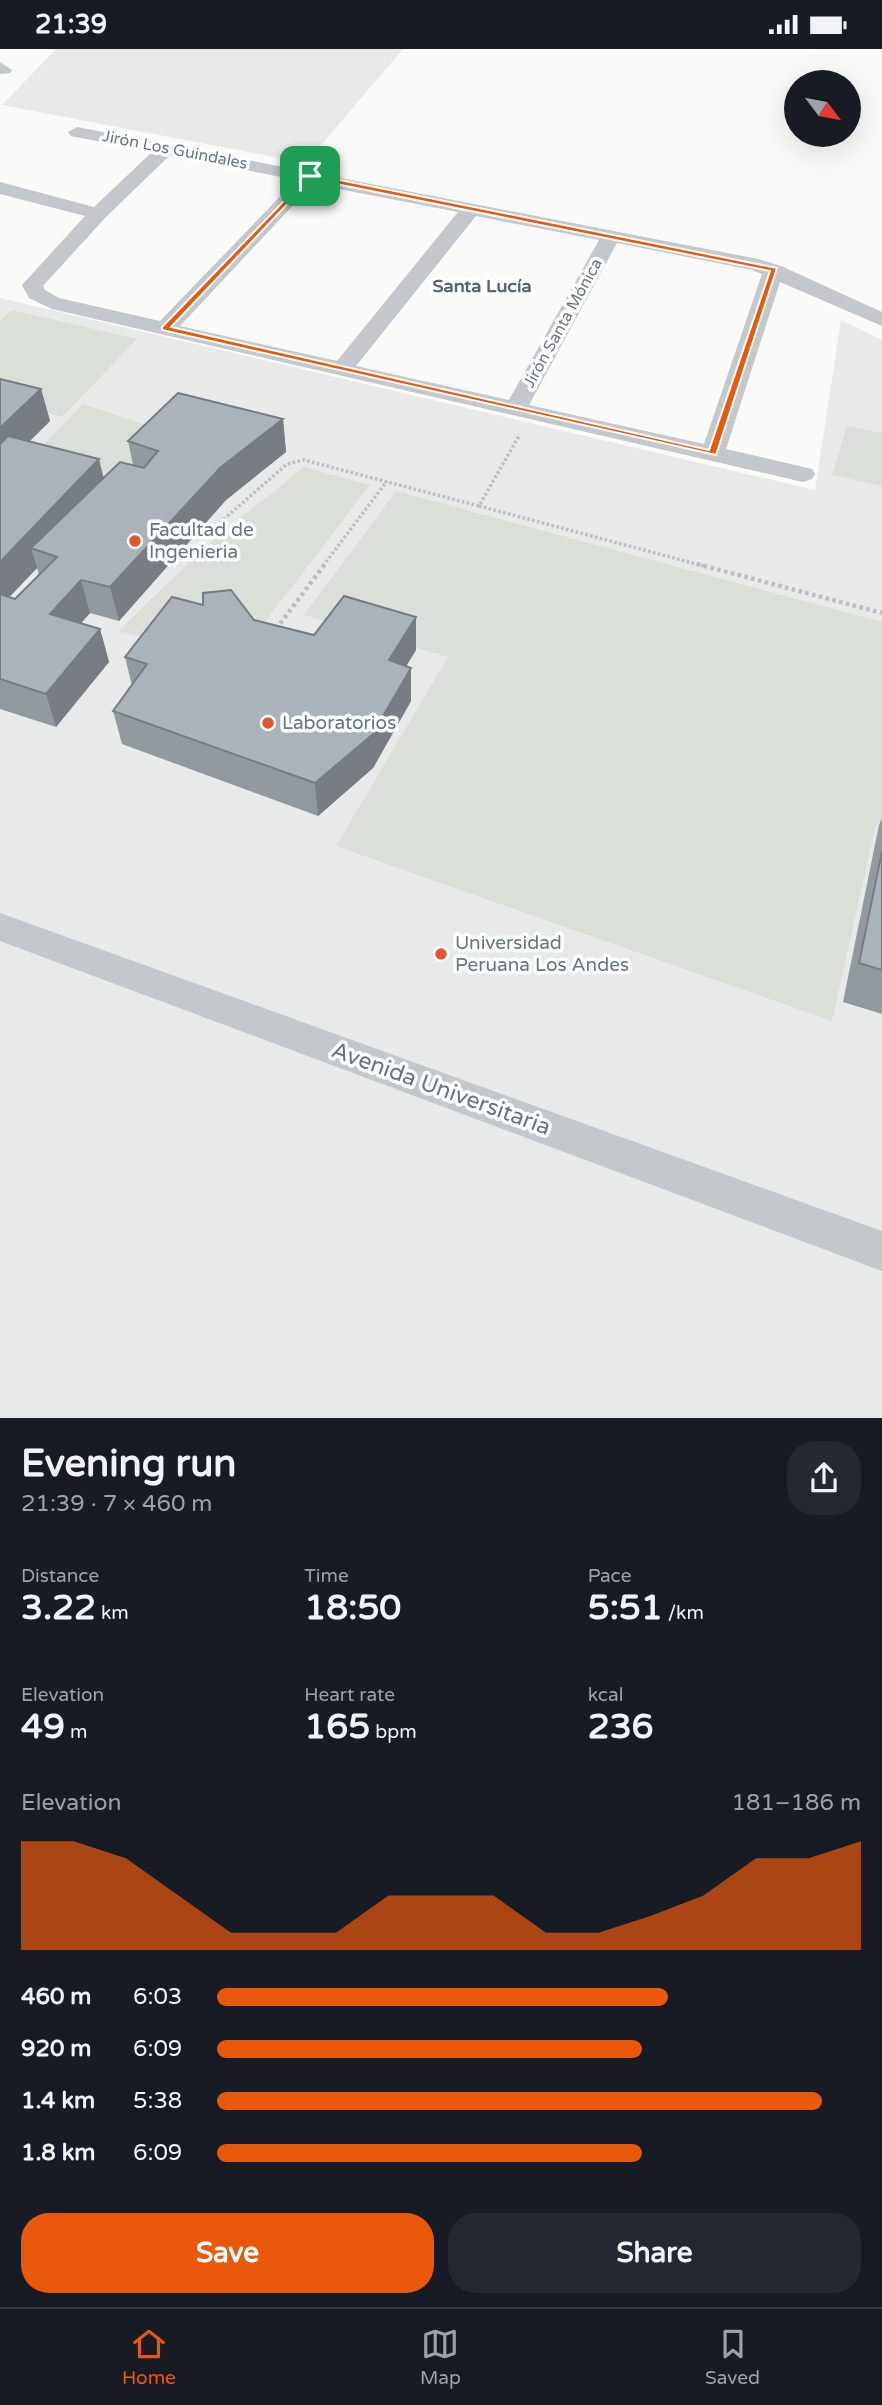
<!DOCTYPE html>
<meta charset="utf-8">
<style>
body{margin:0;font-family:"Varela Round",sans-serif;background:#242831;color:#f1f3f6;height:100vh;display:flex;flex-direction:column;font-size:26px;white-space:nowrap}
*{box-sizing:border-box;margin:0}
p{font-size:23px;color:#9ea1a6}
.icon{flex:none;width:38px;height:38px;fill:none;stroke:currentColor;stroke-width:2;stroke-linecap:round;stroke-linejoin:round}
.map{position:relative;height:1369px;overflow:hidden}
.drawer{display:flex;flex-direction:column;background:#171b24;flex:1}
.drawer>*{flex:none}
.needle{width:46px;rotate:122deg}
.controls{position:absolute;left:784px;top:21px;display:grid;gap:14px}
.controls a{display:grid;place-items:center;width:77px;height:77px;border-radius:50%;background:#171b24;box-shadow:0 7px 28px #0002;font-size:35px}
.pin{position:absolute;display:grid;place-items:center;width:60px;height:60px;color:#fff;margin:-30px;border-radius:14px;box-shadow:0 4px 10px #0006}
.round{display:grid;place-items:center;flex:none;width:74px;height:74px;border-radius:28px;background:#242831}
.summary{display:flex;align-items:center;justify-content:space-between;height:119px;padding:0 21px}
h1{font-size:38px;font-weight:700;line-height:52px}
.figures{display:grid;grid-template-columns:repeat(3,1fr);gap:10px;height:119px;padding:7px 21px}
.figures div{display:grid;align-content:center}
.figures b{font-size:35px;font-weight:700}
.figures small{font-size:19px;font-weight:400}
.figures p{font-size:19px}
.chart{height:196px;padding:14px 21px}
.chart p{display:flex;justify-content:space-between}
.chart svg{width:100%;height:126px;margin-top:7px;fill:#ea580c;opacity:.7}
.action{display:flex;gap:14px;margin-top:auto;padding:14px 21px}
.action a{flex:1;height:80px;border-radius:28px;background:#ea580c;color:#fff;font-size:28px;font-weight:700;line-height:80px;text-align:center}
.action a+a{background:#242831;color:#f1f3f6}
ul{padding:0 21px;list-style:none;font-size:23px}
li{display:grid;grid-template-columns:112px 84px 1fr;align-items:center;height:52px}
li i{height:18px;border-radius:9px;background:#ea580c}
.status{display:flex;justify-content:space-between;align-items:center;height:49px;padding:0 35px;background:#171b24;direction:ltr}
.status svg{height:19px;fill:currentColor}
.menu{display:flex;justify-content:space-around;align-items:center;height:98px;border-top:2px solid #363941;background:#171b24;font-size:19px;color:#9ea1a6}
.menu a{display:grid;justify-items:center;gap:4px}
.menu .active{color:#ea580c}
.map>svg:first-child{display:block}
.built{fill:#e8e9e9}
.green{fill:#dadfd7}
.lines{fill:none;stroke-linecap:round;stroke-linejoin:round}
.path-far1{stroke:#bbbfc2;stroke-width:3.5;stroke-dasharray:2.5 2.5;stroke-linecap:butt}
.path{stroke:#bbbfc2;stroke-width:4.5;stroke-dasharray:3.5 3.5;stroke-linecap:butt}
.street{fill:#c3c8cc;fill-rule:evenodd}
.wall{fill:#929a9f;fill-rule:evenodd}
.shaded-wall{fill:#777d82}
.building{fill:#aab3b9;stroke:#777d82;stroke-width:2}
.route{fill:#ea580c;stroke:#fff;stroke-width:2;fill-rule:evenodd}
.poi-dot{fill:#e4572e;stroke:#fff;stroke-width:2.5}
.labels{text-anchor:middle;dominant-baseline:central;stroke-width:7;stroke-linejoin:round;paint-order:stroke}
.far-street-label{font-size:16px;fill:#657683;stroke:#fff}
.far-neighbourhood-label{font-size:18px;font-weight:bold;fill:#57646e;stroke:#fff}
.poi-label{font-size:19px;fill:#657683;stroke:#fff;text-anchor:start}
.near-street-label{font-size:23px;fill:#657683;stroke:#fff}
</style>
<div class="status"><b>21:39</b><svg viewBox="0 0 49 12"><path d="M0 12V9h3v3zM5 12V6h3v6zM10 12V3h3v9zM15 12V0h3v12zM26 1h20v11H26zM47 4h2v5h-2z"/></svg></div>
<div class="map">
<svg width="882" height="1369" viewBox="0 0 882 1369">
<rect width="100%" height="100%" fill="#fafaf8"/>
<path class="built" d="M56,0H403L306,114L2,56Z
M0,249L815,441L841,271L882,291V1369H0Z"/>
<path class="green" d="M12,261L137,290L62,368L0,351V272Z
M83,355L169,384L112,434L28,412Z
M847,377L882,384V437L832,426Z
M304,418L370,436L261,578L165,593L118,582L210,494Z
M396,442L882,573V776L876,775L832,972L336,797L448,608L304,566Z"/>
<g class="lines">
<path class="path-far1" d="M479,457L704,517
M216,477L287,415L304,411L479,457L520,385
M323,517L387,432"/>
<path class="path" d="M697,515L882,564
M276,580L325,515"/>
<path class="street" d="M0,13L12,21L10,24L0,25Z
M77,78L758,210L781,217L882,263V277L780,233L726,400L812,420L815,425L812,430L803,433L52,260L29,249L22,236L85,167L0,145V133L94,158L152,103L71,87L68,83ZM170,106L296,131L160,272L59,249L45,241L43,237L105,169ZM313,135L458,163L337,312L180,277ZM476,167L599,191L509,351L356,317ZM617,194L752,221L762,225L704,395L529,356Z
M0,864L882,1182V1222L0,892Z"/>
</g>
<path class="wall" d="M0,330L41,340L50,372L30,392L103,429L133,416L128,392L283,370L286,403L226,451L119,572L90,564L81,574L100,580L109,613L56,678L0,660ZM37,519L39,526L15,550L9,548Z
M203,556L254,571L314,586L416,568V601L406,617L411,652L373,719L318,767L122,695L113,662L132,637L125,608Z
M882,769V965L843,953L879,776Z"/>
<path class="shaded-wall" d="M41,340L50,372L0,421V379Z
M283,370L286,403L226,451L119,572L110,538L221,418Z
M99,410L107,443L31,499L37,519L0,558V513Z
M81,531L90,564L60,598L50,565Z
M416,568V601L390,644L389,611Z
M100,580L109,613L56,678L46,645Z
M411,619V652L373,719L318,767L315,734Z"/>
<path class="building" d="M0,330L41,340L0,379Z
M178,344L283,370L221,418L110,538L81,531L50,565L100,580L46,645L0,630V545L15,550L57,508L31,499L120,413L144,419L158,402L128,392Z
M8,387L99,410L0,513V395Z
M231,541L254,571L314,586L344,547L416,568L389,611L411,619L372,686L315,734L113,662L147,615L125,608L172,548L203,556V544Z
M882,802V921L859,914Z"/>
<path class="route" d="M310,125L777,219L716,406L162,281V278ZM311,130L770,222L709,401L171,278Z"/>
<g class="poi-dot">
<circle cx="135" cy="492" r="7"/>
<circle cx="268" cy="674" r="7"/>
<circle cx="441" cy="905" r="7"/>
</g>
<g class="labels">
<g class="far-street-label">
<text transform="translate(175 101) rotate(11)">Jirón Los Guindales</text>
<text transform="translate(563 274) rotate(-61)">Jirón Santa Mónica</text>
</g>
<g class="far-neighbourhood-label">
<text x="482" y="237">Santa Lucía</text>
</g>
<g class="poi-label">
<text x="149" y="481">Facultad de<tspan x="149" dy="22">Ingenieria</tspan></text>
<text x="282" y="674">Laboratorios</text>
<text x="455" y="894">Universidad<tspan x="455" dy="22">Peruana Los Andes</tspan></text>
</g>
<g class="near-street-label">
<text transform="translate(441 1040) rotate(20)">Avenida Universitaria</text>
</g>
</g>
</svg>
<div class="controls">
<a><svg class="needle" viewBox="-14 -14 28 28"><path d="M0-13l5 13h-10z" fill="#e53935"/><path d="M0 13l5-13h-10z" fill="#9ea1a6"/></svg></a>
</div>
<div class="pin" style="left:310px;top:127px;background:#1e9e55"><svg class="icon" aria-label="arrive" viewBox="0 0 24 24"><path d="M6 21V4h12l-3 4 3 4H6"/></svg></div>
</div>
<section class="drawer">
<div class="summary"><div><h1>Evening run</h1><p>21:39 · 7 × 460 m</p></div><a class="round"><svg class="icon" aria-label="share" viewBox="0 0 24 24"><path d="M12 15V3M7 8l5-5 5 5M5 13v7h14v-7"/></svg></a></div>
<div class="figures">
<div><p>Distance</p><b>3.22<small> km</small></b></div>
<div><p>Time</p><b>18:50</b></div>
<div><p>Pace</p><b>5:51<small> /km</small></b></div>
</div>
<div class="figures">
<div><p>Elevation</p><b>49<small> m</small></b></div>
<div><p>Heart rate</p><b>165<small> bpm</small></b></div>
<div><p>kcal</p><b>236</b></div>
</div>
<div class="chart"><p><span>Elevation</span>181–186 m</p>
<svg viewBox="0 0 160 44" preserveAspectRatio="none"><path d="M0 44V6L10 6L20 12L30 25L40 38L50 38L60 38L70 25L80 25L90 25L100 38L110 38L120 32L130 25L140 12L150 12L160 6V44z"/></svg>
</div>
<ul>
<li><b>460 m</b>6:03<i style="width:70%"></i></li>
<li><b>920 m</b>6:09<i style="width:66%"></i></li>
<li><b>1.4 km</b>5:38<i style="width:94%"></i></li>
<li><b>1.8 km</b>6:09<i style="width:66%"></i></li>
</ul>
<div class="action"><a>Save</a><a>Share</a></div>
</section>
<nav class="menu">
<a class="active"><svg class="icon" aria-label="home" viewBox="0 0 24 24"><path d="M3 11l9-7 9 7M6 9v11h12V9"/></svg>Home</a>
<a><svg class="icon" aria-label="map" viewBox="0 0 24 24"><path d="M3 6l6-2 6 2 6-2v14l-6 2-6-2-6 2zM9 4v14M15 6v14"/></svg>Map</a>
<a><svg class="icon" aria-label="saved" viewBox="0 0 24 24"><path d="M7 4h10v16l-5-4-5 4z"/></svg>Saved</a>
</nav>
